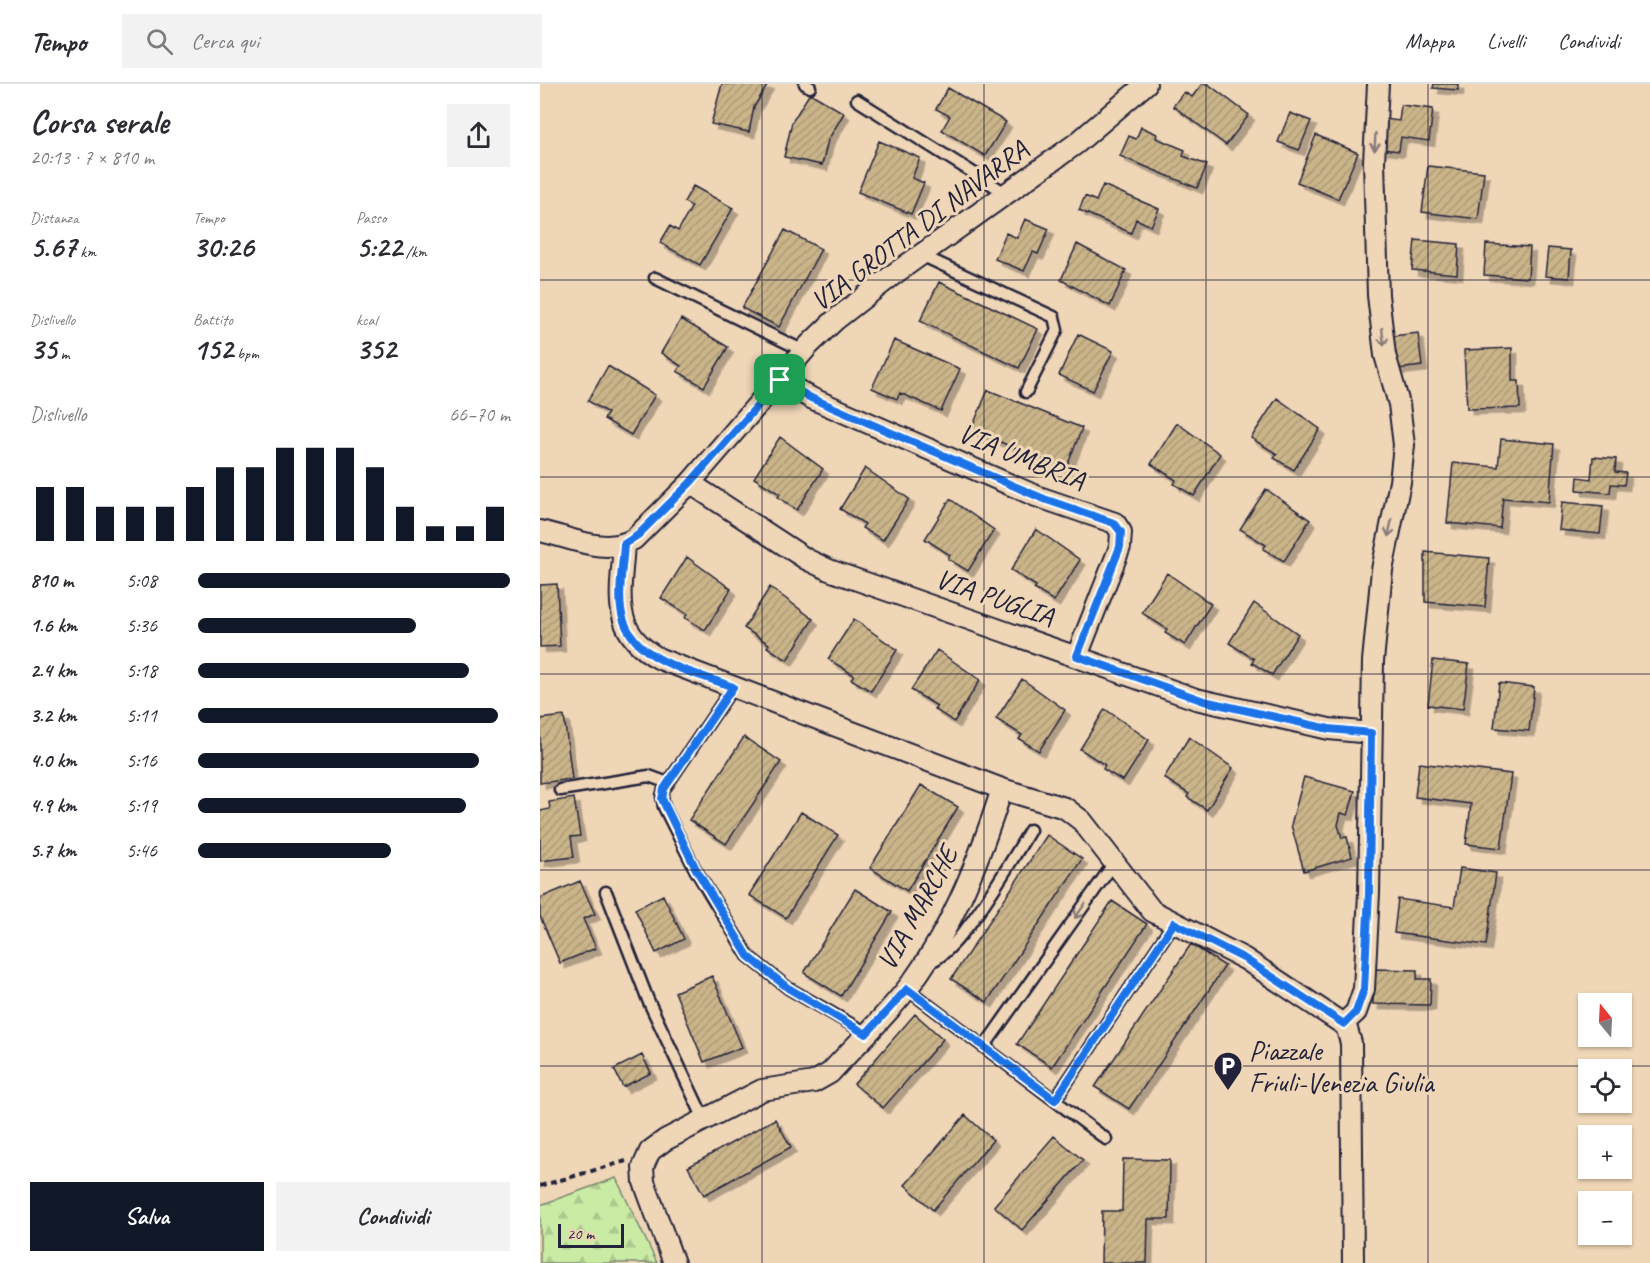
<!DOCTYPE html>
<html lang="it">
<meta charset="utf-8">
<style>
body{margin:0;font-family:Caveat,sans-serif;background:#f2f2f3;color:#2b2b33;height:100vh;display:flex;flex-direction:column;font-size:22px;white-space:nowrap}
*{box-sizing:border-box;margin:0}
p{font-size:20px;color:#7c7c81}
.icon{flex:none;width:33px;height:33px;fill:none;stroke:currentColor;stroke-width:2;stroke-linecap:round;stroke-linejoin:round}
.map{position:relative;flex:1;overflow:hidden}
.panel{display:flex;flex-direction:column;background:#fff;width:540px}
.panel>*{flex:none}
.needle{width:39px;rotate:342deg}
.tools{position:absolute;left:1038px;top:909px;display:grid;gap:12px}
.tools a{display:grid;place-items:center;width:54px;height:54px;border-radius:0px;background:#fff;box-shadow:0 2px 4px #0004;font-size:30px}
.scale{position:absolute;left:18px;bottom:15px;width:66px;box-sizing:border-box;padding-left:6px;border:3px solid #22223b;border-top:0;font-size:16px;line-height:21px;white-space:nowrap;color:#22223b;-webkit-text-stroke:4px #efd6b7;paint-order:stroke}
.pin{position:absolute;display:grid;place-items:center;width:51px;height:51px;color:#fff;margin:-26px;border-radius:12px;box-shadow:0 3px 9px #0006}
.round{display:grid;place-items:center;flex:none;width:63px;height:63px;border-radius:0px;background:#f2f2f3}
.overview{display:flex;align-items:center;justify-content:space-between;height:102px;padding:0 30px}
h1{font-size:33px;font-weight:800;line-height:45px}
.figures{display:grid;grid-template-columns:repeat(3,1fr);gap:9px;height:102px;padding:6px 30px}
.figures div{display:grid;align-content:center}
.figures b{font-size:30px;font-weight:800}
.figures small{font-size:16px;font-weight:400}
.figures p{font-size:16px}
.chart{height:168px;padding:12px 30px}
.chart p{display:flex;justify-content:space-between}
.chart svg{width:100%;height:108px;margin-top:6px;stroke:#111827;stroke-width:6}
.action{display:flex;gap:12px;margin-top:auto;padding:12px 30px}
.action a{flex:1;height:69px;border-radius:0px;background:#111827;color:#fff;font-size:24px;font-weight:800;line-height:69px;text-align:center}
.action a+a{background:#f2f2f3;color:#2b2b33}
ul{padding:0 30px;list-style:none;font-size:20px}
li{display:grid;grid-template-columns:96px 72px 1fr;align-items:center;height:45px}
li i{height:15px;border-radius:8px;background:#111827}
header{display:flex;align-items:center;gap:36px;box-sizing:border-box;height:84px;padding:0 30px;background:#fff;border-bottom:2px solid #e1e1e2}
header strong{font-size:28px}
nav{display:flex;gap:33px;margin-inline-start:auto;font-size:21px}
.search{width:420px;height:54px;background:#f2f2f3;display:flex;align-items:center;gap:15px;box-sizing:border-box;padding:0 21px;border-radius:0px;color:#7c7c81;font-size:22px}
main{display:flex;flex:1;min-height:0}
.map>svg:first-child{display:block}
.forest{fill:url(#forest-firs);stroke:#768670;stroke-width:1.5}
.building{fill:url(#building-hatch);stroke:#22223b;stroke-width:1.5;filter:url(#shadow)}
.lines{fill:none;stroke-linecap:round;stroke-linejoin:round}
.lane-casing{stroke:#22223b;stroke-width:15}
.street-casing{stroke:#22223b;stroke-width:24}
.path{stroke:#22223b;stroke-width:4;stroke-dasharray:6 4.5;stroke-linecap:butt}
.lane{stroke:#efd6b7;stroke-width:10}
.street{stroke:#efd6b7;stroke-width:20}
.oneway{stroke:#887c79}
.route-casing{stroke:#fff;stroke-width:12}
.route{stroke:#1a73e8;stroke-width:8}
.grid{fill:none;stroke:#22223b;stroke-width:1.5;stroke-opacity:0.55}
.labels{text-anchor:middle;dominant-baseline:central;stroke-width:6;stroke-linejoin:round;paint-order:stroke}
.street-label{font-size:28px;fill:#22223b;stroke:#efd6b7}
.poi-label{font-size:28px;fill:#22223b;stroke:#efd6b7;text-anchor:start}
</style>
<header>
<strong>Tempo</strong>
<div class="search"><svg class="icon" aria-label="search" viewBox="0 0 24 24"><circle cx="10" cy="10" r="6"/><path d="M15 15l6 6"/></svg>Cerca qui</div>
<nav><a>Mappa</a><a>Livelli</a><a>Condividi</a></nav>
</header>
<main>
<section class="panel">
<div class="overview"><div><h1>Corsa serale</h1><p>20:13 · 7 × 810 m</p></div><a class="round"><svg class="icon" aria-label="share" viewBox="0 0 24 24"><path d="M12 15V3M7 8l5-5 5 5M5 13v7h14v-7"/></svg></a></div>
<div class="figures">
<div><p>Distanza</p><b>5.67<small> km</small></b></div>
<div><p>Tempo</p><b>30:26</b></div>
<div><p>Passo</p><b>5:22<small> /km</small></b></div>
</div>
<div class="figures">
<div><p>Dislivello</p><b>35<small> m</small></b></div>
<div><p>Battito</p><b>152<small> bpm</small></b></div>
<div><p>kcal</p><b>352</b></div>
</div>
<div class="chart"><p><span>Dislivello</span>66–70 m</p>
<svg viewBox="0 0 160 44" preserveAspectRatio="none"><path d="M5 44V22M15 44V22M25 44V30M35 44V30M45 44V30M55 44V22M65 44V14M75 44V14M85 44V6M95 44V6M105 44V6M115 44V14M125 44V30M135 44V38M145 44V38M155 44V30"/></svg>
</div>
<ul>
<li><b>810 m</b>5:08<i style="width:100%"></i></li>
<li><b>1.6 km</b>5:36<i style="width:70%"></i></li>
<li><b>2.4 km</b>5:18<i style="width:87%"></i></li>
<li><b>3.2 km</b>5:11<i style="width:96%"></i></li>
<li><b>4.0 km</b>5:16<i style="width:90%"></i></li>
<li><b>4.9 km</b>5:19<i style="width:86%"></i></li>
<li><b>5.7 km</b>5:46<i style="width:62%"></i></li>
</ul>
<div class="action"><a>Salva</a><a>Condividi</a></div>
</section>
<div class="map">
<svg width="1110" height="1179" viewBox="0 0 1110 1179">
<defs>
<pattern id="forest-firs" width="22" height="20" patternUnits="userSpaceOnUse" patternTransform="scale(1.5)"><rect width="22" height="20" fill="#caeba4"/><path d="M5 1l3.5 6h-7zM16 11l3.5 6h-7z" fill="#adc98e"/></pattern>
<pattern id="building-hatch" width="6" height="6" patternUnits="userSpaceOnUse" patternTransform="scale(1.5)"><rect width="6" height="6" fill="#cab489"/><path d="M-1 1l2-2M0 6l6-6M5 7l2-2" fill="none" stroke="#ad9a77"/></pattern>
<filter id="shadow"><feDropShadow dx="5.5" dy="5.5" stdDeviation="0" flood-color="#0004"/></filter>
</defs>
<rect width="100%" height="100%" fill="#efd6b7"/>
<filter id="ink" filterUnits="userSpaceOnUse"><feTurbulence type="fractalNoise" baseFrequency=".0167" numOctaves="2"/><feDisplacementMap in="SourceGraphic" scale="12" xChannelSelector="R" yChannelSelector="G"/><feConvolveMatrix kernelMatrix="1 2 1 2 8 2 1 2 1" color-interpolation-filters="sRGB"/></filter>
<g filter="url(#ink)">
<path class="forest" d="M76,1094L117,1179H0V1121Z"/>
<path class="building" d="M182,0H228L214,23L209,48L171,40Z
M662,0H668L709,31L686,61L633,22L644,8L652,13Z
M894,0H918V6L893,4Z
M408,4L466,38L445,72L402,46L410,32L396,25Z
M270,9L304,29L288,56L282,81L244,73L252,38Z
M861,21L893,25L889,57L861,53L859,67L842,65L845,35L859,37Z
M750,29L771,37L759,66L738,58Z
M601,43L617,50L616,54L645,66L643,72L667,81L657,104L580,72L589,52L596,55Z
M776,51L818,69L798,115L757,98Z
M339,57L380,74L372,94L384,99L371,130L318,108Z
M888,82L944,88L938,135L882,128Z
M563,101L619,125L611,142L596,135L591,149L539,126L545,112L556,117Z
M153,102L193,124L160,181L120,159L130,142L138,147L152,122L144,118Z
M485,135L509,145L498,170L493,168L484,187L455,175L466,149L477,154Z
M245,146L281,165L239,243L202,224Z
M875,156L919,160L917,190L872,186Z
M537,160L586,186L570,222L521,196Z
M946,160L990,163L988,194L944,191Z
M1008,164L1031,166L1029,194L1005,192Z
M399,198L498,245L479,284L380,237Z
M141,235L188,263L164,303L137,287L141,282L121,269Z
M878,249L882,282L857,285L853,252Z
M538,250L573,267L553,307L519,291Z
M354,256L420,285L401,327L360,309L357,315L332,304Z
M972,264V297H979L980,324L927,325L924,266Z
M68,282L115,311L91,351L64,335L68,329L48,317Z
M448,306L542,344L526,385L431,346Z
M737,314L780,345L754,386L734,374L737,370L711,354Z
M637,339L680,370L654,412L634,400L636,396L611,380Z
M240,353L283,385L257,426L238,413L240,410L214,394Z
M961,355L1014,360L1009,418L963,414L960,444L907,439L913,379L958,383Z
M1053,373L1076,375L1075,388L1086,389L1084,401L1071,400L1070,409L1037,406L1038,393L1051,395Z
M325,384L369,415L343,456L322,444L325,440L300,425Z
M726,405L770,436L744,477L723,465L726,461L700,445Z
M410,415L454,446L428,487L408,475L410,471L385,455Z
M1022,418L1063,422L1060,450L1019,446Z
M496,445L540,476L514,517L494,505L496,502L471,486Z
M885,468L949,474L945,523L885,518Z
M147,473L191,505L165,546L145,534L147,530L121,514Z
M627,489L671,520L645,561L625,549L627,545L602,529Z
M17,500L20,562L0,563V501Z
M230,503L273,535L247,576L227,563L229,560L204,544Z
M714,519L758,550L732,591L712,579L714,575L689,559Z
M314,535L357,566L331,607L311,595L314,591L288,575Z
M397,566L440,596L414,638L394,625L397,622L371,606Z
M893,576L929,580L923,625L888,621Z
M482,595L525,626L499,667L479,655L482,651L456,635Z
M959,599L994,603L989,647L954,644Z
M565,625L609,656L583,697L563,685L565,681L540,665Z
M24,632L32,695L0,699V635Z
M204,653L241,678L186,760L149,736Z
M649,653L693,684L667,726L647,713L649,710L624,694Z
M879,679L971,690L961,764L926,760L931,720L875,713Z
M764,693L815,707L808,731L801,729L798,741L802,754L807,753L812,773L764,787L751,741Z
M381,701L418,723L367,807L330,784Z
M34,714L40,752L31,753L34,773L0,777V727L10,725L9,718Z
M261,728L298,751L246,834L209,811Z
M507,751L542,775L447,918L411,895Z
M920,784L956,789L946,861L854,849L858,815L914,823Z
M40,797L55,830L43,835L56,864L20,879L0,832V814Z
M315,805L352,828L301,912L264,889Z
M123,811L144,855L116,869L95,825Z
M572,817L607,840L512,983L477,960Z
M651,860L685,882L589,1025L555,1003Z
M834,885L877,886V895H891L890,921L833,920Z
M172,892L202,963L164,978L135,908Z
M375,930L403,955L343,1024L314,1000Z
M102,971L111,989L83,1003L74,985Z
M425,1031L453,1056L393,1126L365,1101Z
M235,1035L251,1063L164,1111L148,1083Z
M514,1052L543,1076L482,1146L454,1122Z
M583,1075L630,1076L629,1135H608L607,1179H561L562,1127H582Z"/>
<g class="lines">
<g class="lane-casing">
<path id="lane" d="M265,0L270,3
M317,16L467,110
M381,171L514,233L517,246L486,308
M115,194L264,267
M193,603L124,705L122,712L124,723L155,785L208,872L248,904L326,949
M20,706L109,692L128,699
M66,808L108,916L164,1035
M388,878C415,876 475,771 490,746
M367,905L566,1055
M444,963L574,779
M515,1016L634,839"/>
</g>
<g class="street-casing">
<path id="street" d="M240,296L271,314L496,412L575,439L581,448L580,463L537,572
M150,399L266,475L289,486L656,615L789,645L831,649
M0,447C30,453 64,472 94,455L150,399L269,261L295,236L354,190L537,59L606,0
M84,460C81,510 69,548 120,575L462,705L525,724L542,737L612,827L705,875L806,942L811,959L813,1179
M803,940L816,928L824,905L829,809L833,577L842,486L860,398L864,361L859,320L845,271L838,211L834,78L838,0
M134,1179L104,1098L103,1083L110,1067L125,1056L222,1006L274,998L290,989C317,959 349,930 373,897C414,840 441,771 462,705"/>
</g>
<path class="path" d="M0,1102L86,1077"/>
<use href="#lane" class="lane"/>
<use href="#street" class="street"/>
</g>
<defs><path id="oneway-shaft" d="M-6 0H5M1.5-3L5.5 0L1.5 3" fill="none" stroke-width="1.6" stroke-linecap="round" stroke-linejoin="round" transform="scale(1.5)"/></defs>
<g class="oneway">
<use href="#oneway-shaft" transform="translate(835 58) rotate(93)"/>
<use href="#oneway-shaft" transform="translate(843 253) rotate(84)"/>
<use href="#oneway-shaft" transform="translate(850 444) rotate(102)"/>
<use href="#oneway-shaft" transform="translate(540 827) rotate(125)"/>
</g>
</g>
<g class="lines" filter="url(#ink)">
<g class="route-casing">
<path id="route" d="M240,296L271,314L504,415L574,439L581,448L580,463L537,572L664,617L789,645L831,649L829,809L824,905L816,928L804,940L705,875L634,839L515,1016L367,905L326,950L248,904L208,872L156,785L122,715L124,705L193,603C152,587 88,577 81,525C78,505 83,481 84,460L98,451L150,399Z"/>
</g>
<use href="#route" class="route"/>
</g>
<path class="grid" d="M222,0V1179M444,0V1179M666,0V1179M888,0V1179M0,196H1110M0,393H1110M0,590H1110M0,786H1110M0,982H1110"/>
<defs>
<g id="parking-pin" transform="scale(1.5)"><path d="M0 17L-7.5 6A9.5 9.5 0 1 1 7.5 6Z" fill="#22223b" stroke="#efd6b7"/><path d="M-3.5-5.5H1a3.5 3.5 0 0 1 0 7H-1V5.5H-3.5ZM-1-3.4V-.6H.8a1.4 1.4 0 0 0 0-2.8Z" fill="#fff"/></g>
</defs>
<g fill-rule="evenodd">
<use href="#parking-pin" x="688" y="982"/>
</g>
<g class="labels">
<g class="street-label">
<text transform="translate(379 141) rotate(-37)">VIA GROTTA DI NAVARRA</text>
<text transform="translate(482 372) rotate(22)">VIA UMBRIA</text>
<text transform="translate(455 513) rotate(19)">VIA PUGLIA</text>
<text transform="translate(377 824) rotate(-61)">VIA MARCHE</text>
</g>
<g class="poi-label">
<text x="709" y="966">Piazzale<tspan x="709" dy="32">Friuli-Venezia Giulia</tspan></text>
</g>
</g>
</svg>
<div class="tools">
<a><svg class="needle" viewBox="-14 -14 28 28"><path d="M0-13l5 13h-10z" fill="#e53935"/><path d="M0 13l5-13h-10z" fill="#7c7c81"/></svg></a>
<a><svg class="icon" aria-label="locate" viewBox="0 0 24 24"><circle cx="12" cy="12" r="6"/><path d="M12 2v4M12 18v4M2 12h4M18 12h4"/></svg></a>
<a>+</a>
<a>−</a>
</div>
<div class="scale">20 m</div>
<div class="pin" style="left:240px;top:296px;background:#1e9e55"><svg class="icon" aria-label="arrive" viewBox="0 0 24 24"><path d="M6 21V4h12l-3 4 3 4H6"/></svg></div>
</div>
</main>
